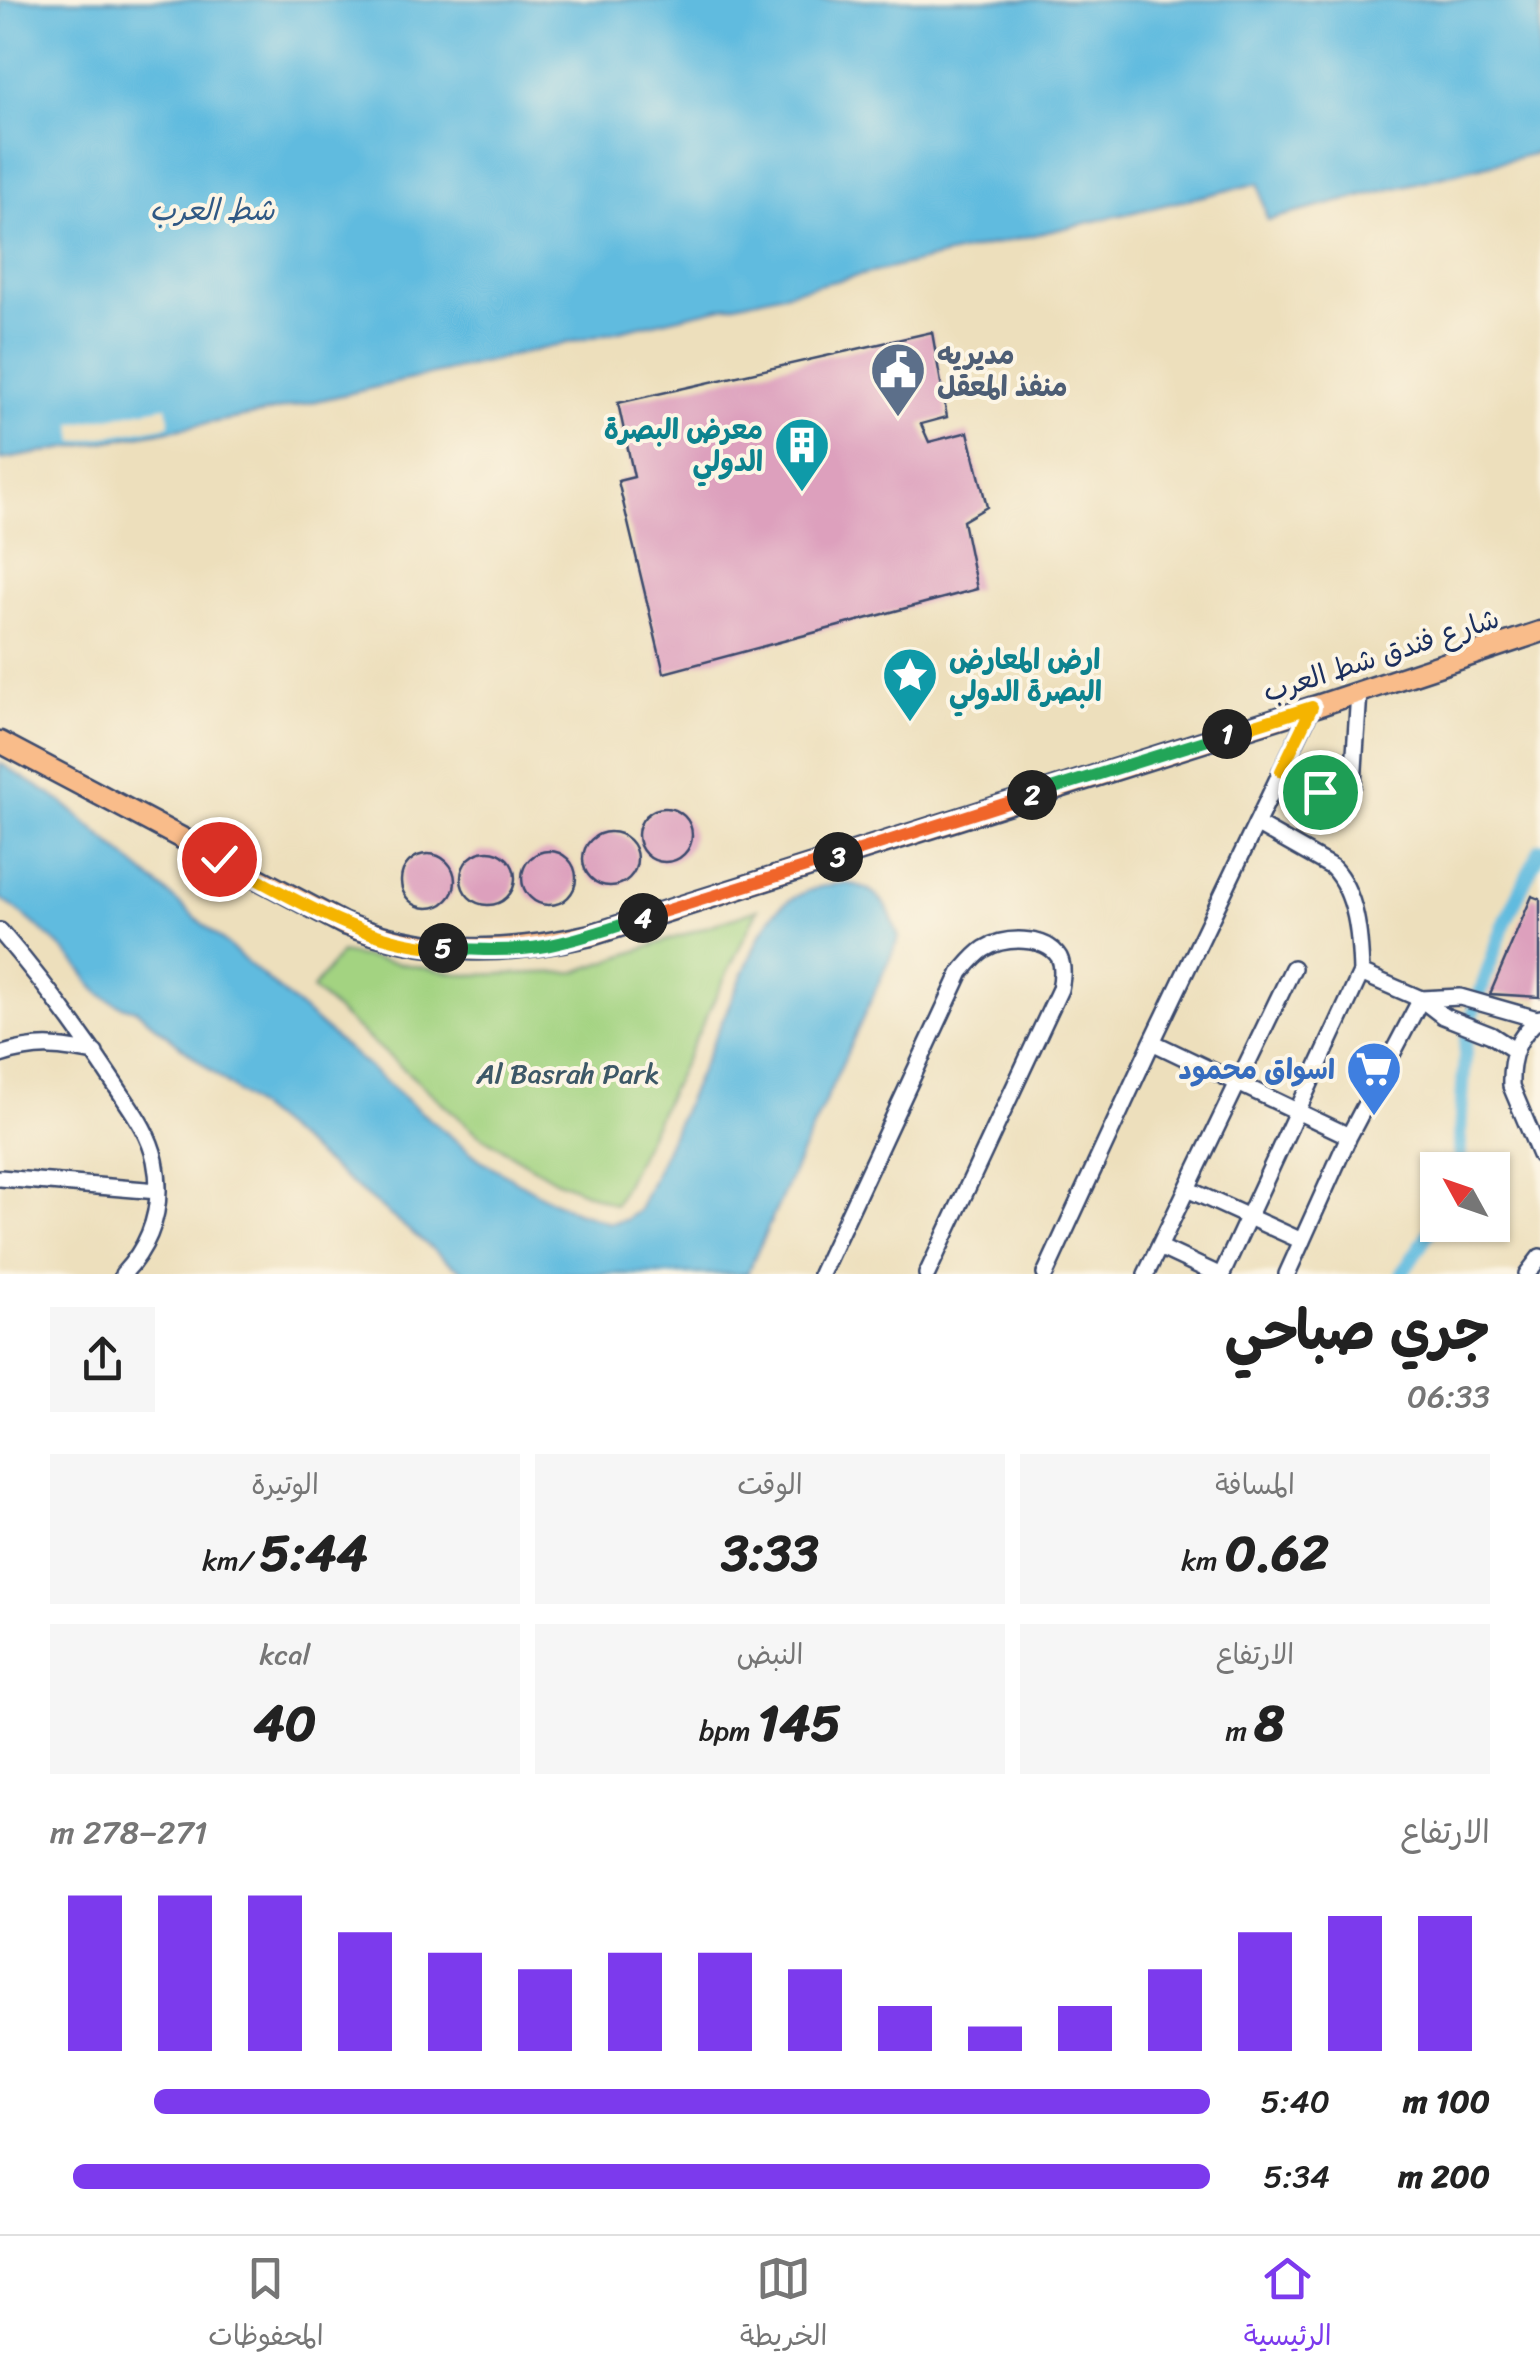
<!DOCTYPE html>
<html lang="ar">
<meta charset="utf-8">
<style>
body{margin:0;font-family:Sriracha,"Playpen Sans Arabic",sans-serif;background:#f6f6f6;color:#222;direction:rtl;height:100vh;display:flex;flex-direction:column;font-size:38px;white-space:nowrap}
*{box-sizing:border-box;margin:0}
p{font-size:32px;color:#767676}
.icon{flex:none;width:55px;height:55px;fill:none;stroke:currentColor;stroke-width:2;stroke-linecap:round;stroke-linejoin:round}
.map{position:relative;height:1274px;overflow:hidden;direction:ltr}
.side{display:flex;flex-direction:column;background:#fff;flex:1}
.side>*{flex:none}
.needle{width:65px;rotate:310deg}
.fabs{position:absolute;left:1420px;top:1152px;display:grid;gap:20px}
.fabs a{display:grid;place-items:center;width:90px;height:90px;border-radius:0px;background:#fff;box-shadow:0 2px 8px #0004;font-size:50px}
.pin{position:absolute;display:grid;place-items:center;width:85px;height:85px;color:#fff;margin:-42px;border:5px solid #fff;border-radius:50%;box-shadow:0 2px 10px #0007}
.km{position:absolute;width:50px;height:50px;margin:-25px;border-radius:50%;background:#222;color:#fff;font-size:28px;line-height:50px;text-align:center}
.round{display:grid;place-items:center;flex:none;width:105px;height:105px;border-radius:0px;background:#f6f6f6}
.headline{display:flex;align-items:center;justify-content:space-between;height:170px;padding:0 50px}
h1{font-size:55px;font-weight:700;line-height:75px}
.metrics{display:grid;grid-template-columns:repeat(3,1fr);gap:15px;height:170px;padding:10px 50px}
.metrics div{display:grid;align-content:center;border-radius:0px;background:#f6f6f6;text-align:center}
.metrics b{font-size:50px;font-weight:700}
.metrics small{font-size:28px;font-weight:400}
.metrics p{font-size:28px}
.chart{height:280px;padding:20px 50px}
.chart p{display:flex;justify-content:space-between}
.chart svg{width:100%;height:180px;margin-top:10px;stroke:#7c3aed;stroke-width:6}
ul{padding:0 50px;list-style:none;font-size:32px}
li{display:grid;grid-template-columns:160px 120px 1fr;align-items:center;height:75px}
li i{height:25px;border-radius:12px;background:#7c3aed}
.tabs{display:flex;justify-content:space-around;align-items:center;height:140px;border-top:2px solid #e0e0e0;background:#fff;font-size:28px;color:#767676}
.tabs a{display:grid;justify-items:center;gap:5px}
.tabs .selected{color:#7c3aed}
.map>svg:first-child{display:block}
.green{fill:#a3d381;stroke:#5f8170;stroke-width:2.5}
.water{fill:#61bbdf;stroke:#3e759e;stroke-width:2.5}
.pier{fill:#eddfbc}
.lines{fill:none;stroke-linecap:round;stroke-linejoin:round}
.canal{stroke:#61bbdf;stroke-width:14}
.building{fill:#dda0bd}
.minor-casing{stroke:#3a496c;stroke-width:20}
.major-casing{stroke:#3a496c;stroke-width:25}
.minor{stroke:#fff;stroke-width:15}
.major{stroke:#f9bc8a;stroke-width:20}
.split-1-casing{stroke:#fff;stroke-width:20}
.split-2-casing{stroke:#fff;stroke-width:20}
.split-3-casing{stroke:#fff;stroke-width:20}
.split-4-casing{stroke:#fff;stroke-width:20}
.split-5-casing{stroke:#fff;stroke-width:20}
.split-6-casing{stroke:#fff;stroke-width:20}
.split-1{stroke:#f5b400;stroke-width:12}
.split-2{stroke:#22a559;stroke-width:12}
.split-3{stroke:#f0652b;stroke-width:12}
.split-4{stroke:#f0652b;stroke-width:12}
.split-5{stroke:#22a559;stroke-width:12}
.split-6{stroke:#f5b400;stroke-width:12}
.labels{text-anchor:middle;dominant-baseline:central;stroke-width:8;stroke-linejoin:round;paint-order:stroke}
.service-label{font-size:28px;font-weight:bold;fill:#4e5e75;stroke:#fcf5e5;text-anchor:start}
.culture-label{font-size:28px;font-weight:bold;fill:#0d838f;stroke:#fcf5e5;text-anchor:end}
.street-label{font-size:28px;fill:#1b2f5e;stroke:#fcf5e5}
.shop-label{font-size:28px;font-weight:bold;fill:#366cbe;stroke:#fcf5e5;text-anchor:end}
.park-label{font-size:28px;fill:#3d5867;stroke:#fcf5e5}
.water-label{font-size:30px;font-style:italic;fill:#305985;stroke:#fcf5e5}
</style>
<div class="map">
<svg width="1540" height="1274" viewBox="0 0 1540 1274">
<rect width="100%" height="100%" fill="#fcf5e5"/>
<filter id="ink" filterUnits="userSpaceOnUse"><feTurbulence type="fractalNoise" baseFrequency=".01" numOctaves="2"/><feDisplacementMap in="SourceGraphic" scale="20" xChannelSelector="R" yChannelSelector="G"/><feConvolveMatrix kernelMatrix="1 2 1 2 8 2 1 2 1" color-interpolation-filters="sRGB"/></filter>
<filter id="wash" filterUnits="userSpaceOnUse"><feTurbulence type="fractalNoise" baseFrequency=".0048" numOctaves="4" result="noise"/><feDisplacementMap in="SourceGraphic" scale="40" xChannelSelector="R" yChannelSelector="G"/><feGaussianBlur stdDeviation="2.25" result="paint"/><feColorMatrix in="noise" values="0 0 0 0 0 0 0 0 0 0 0 0 0 0 0 0 0 1.4 0 .05"/><feComposite in="paint" operator="in"/></filter>
<g filter="url(#wash)">
<rect width="100%" height="100%" fill="#eddfbc"/>
<path class="green" d="M758,909L615,1205L555,1180L478,1134L312,989L341,953L465,975L576,972Z"/>
<path class="water" d="M0,0H1540V152L1267,220L1259,183L260,414L0,460Z
M0,763L62,802L418,1110L479,1159L544,1197L576,1212L610,1223L625,1220L639,1210L760,935C766,926 771,916 778,909C802,888 852,871 878,897C889,907 894,924 899,938L747,1274H467L447,1261L136,1010C118,1006 102,999 90,983C86,977 87,975 82,970C63,947 25,914 0,898Z"/>
<path class="pier" d="M167,406L170,425L75,442L72,424Z"/>
<g class="lines">
<path class="canal" d="M1480,993L1503,927L1540,849
M1471,1019L1475,1009
M1460,1170V1133L1466,1038
M1402,1274L1438,1219"/>
</g>
<g id="blocks">
<path class="building" d="M932,332L947,417L921,424L929,442L968,432L987,507L963,521L977,589L664,673L618,481L634,477L618,403Z
M638 835a27 27 0 1 1 54 0a27 27 0 1 1-54 0Z
M583 859a27 27 0 1 1 54 0a27 27 0 1 1-54 0Z
M461 878a27 27 0 1 1 54 0a27 27 0 1 1-54 0Z
M522 878a27 27 0 1 1 54 0a27 27 0 1 1-54 0Z
M401 881a27 27 0 1 1 54 0a27 27 0 1 1-54 0Z
M1532,896L1540,899V997L1490,994Z"/>
</g>
</g>
<g filter="url(#ink)">
<use href="#blocks" fill-opacity="0" stroke="#3a496c" stroke-width="2.5"/>
<g class="lines">
<g class="minor-casing">
<path id="minor" d="M1281,771L1320,792L1353,784L1359,692
M0,931C42,980 80,1031 116,1086C131,1109 149,1132 155,1160C164,1204 153,1242 123,1274
M1361,973L1421,999L1443,1016L1491,1035L1514,1050
M1540,1018C1517,1036 1510,1057 1511,1086L1540,1155
M1152,1042L1349,1136
M0,1055C39,1043 55,1046 95,1053
M0,1178L158,1191
M1187,1189L1302,1241
M1159,1247L1217,1274
M821,1274L961,972C968,964 975,955 984,949C1004,937 1045,935 1059,957C1064,967 1062,979 1060,989L927,1274
M1045,1274L1152,1042L1312,707
M1146,1274L1293,968
M1222,1274L1361,973C1360,937 1357,893 1332,867L1256,824
M1287,1274L1349,1136L1421,999L1460,997L1537,1019
M1527,1274L1540,1257"/>
</g>
<g class="major-casing">
<path id="major" d="M0,742L344,924C428,956 504,955 591,935L1320,705L1540,632"/>
</g>
<use href="#minor" class="minor"/>
<use href="#major" class="major"/>
</g>
</g>
<g class="lines" filter="url(#ink)">
<g class="split-1-casing">
<path id="split-1" d="M1227,734L1312,707L1281,771L1320,792"/>
</g>
<g class="split-2-casing">
<path id="split-2" d="M1032,795L1227,734"/>
</g>
<g class="split-3-casing">
<path id="split-3" d="M838,857L1032,795"/>
</g>
<g class="split-4-casing">
<path id="split-4" d="M643,918L838,857"/>
</g>
<g class="split-5-casing">
<path id="split-5" d="M443,948C476,950 513,952 545,946C579,940 611,928 643,918"/>
</g>
<g class="split-6-casing">
<path id="split-6" d="M219,859C290,896 361,943 443,948"/>
</g>
<use href="#split-1" class="split-1"/>
<use href="#split-2" class="split-2"/>
<use href="#split-3" class="split-3"/>
<use href="#split-4" class="split-4"/>
<use href="#split-5" class="split-5"/>
<use href="#split-6" class="split-6"/>
</g>
<defs>
<g id="civic-pin" transform="scale(2.875)"><path d="M0 17L-7.5 6A9.5 9.5 0 1 1 7.5 6Z" fill="#5c6f8a" stroke="#fcf5e5"/><path d="M-.6-6.5H3V-4.5H.6V-3L4-1V1h2V6H-6V1h2V-1L-.6-3ZM-1.2 2.5V6h2.4V2.5Z" fill="#fff"/></g>
<g id="building-pin" transform="scale(2.875)"><path d="M0 17L-7.5 6A9.5 9.5 0 1 1 7.5 6Z" fill="#0f9aa8" stroke="#fcf5e5"/><path d="M-4-6H4V6H1V3H-1V6H-4ZM-2.5-4.3h1.7v1.8h-1.7ZM.8-4.3h1.7v1.8H.8ZM-2.5-1h1.7V.8h-1.7ZM.8-1h1.7V.8H.8Z" fill="#fff"/></g>
<g id="sight-pin" transform="scale(2.875)"><path d="M0 17L-7.5 6A9.5 9.5 0 1 1 7.5 6Z" fill="#0f9aa8" stroke="#fcf5e5"/><path d="M0-6L1.8-2.2L6-1.7L2.9 1.2L3.7 5.4L0 3.3L-3.7 5.4L-2.9 1.2L-6-1.7L-1.8-2.2Z" fill="#fff"/></g>
<g id="supermarket-pin" transform="scale(2.875)"><path d="M0 17L-7.5 6A9.5 9.5 0 1 1 7.5 6Z" fill="#3f7fe0" stroke="#fcf5e5"/><path d="M-6-5.5h2.5l.6 2H6L4.5 2H-2.5L-4.4-4H-6ZM-1.5 3.2a1.3 1.3 0 1 0 .1 0ZM3 3.2a1.3 1.3 0 1 0 .1 0Z" fill="#fff"/></g>
</defs>
<g fill-rule="evenodd">
<use href="#civic-pin" x="898" y="370"/>
<use href="#building-pin" x="802" y="445"/>
<use href="#sight-pin" x="910" y="675"/>
<use href="#supermarket-pin" x="1374" y="1069"/>
</g>
<g class="labels">
<g class="service-label">
<text x="937" y="354">مديريه<tspan x="937" dy="32">منفذ المعقل</tspan></text>
</g>
<g class="culture-label">
<text x="763" y="429">معرض البصرة<tspan x="763" dy="32">الدولي</tspan></text>
<text x="949" y="659" text-anchor="start">ارض المعارض<tspan x="949" dy="32">البصرة الدولي</tspan></text>
</g>
<g class="street-label">
<text transform="translate(1381 655) rotate(-18)">شارع فندق شط العرب</text>
</g>
<g class="shop-label">
<text x="1335" y="1069">اسواق محمود</text>
</g>
<g class="park-label">
<text x="568" y="1073">Al Basrah Park</text>
</g>
<g class="water-label">
<text x="212" y="210">شط العرب</text>
</g>
</g>
</svg>
<div class="fabs">
<a><svg class="needle" viewBox="-14 -14 28 28"><path d="M0-13l5 13h-10z" fill="#e53935"/><path d="M0 13l5-13h-10z" fill="#767676"/></svg></a>
</div>
<div class="pin" style="left:1320px;top:792px;background:#1e9e55"><svg class="icon" aria-label="arrive" viewBox="0 0 24 24"><path d="M6 21V4h12l-3 4 3 4H6"/></svg></div>
<div class="pin" style="left:219px;top:859px;background:#d93025"><svg class="icon" aria-label="check" viewBox="0 0 24 24"><path d="M5 12l5 5 9-10"/></svg></div>
<b class="km" style="left:1227px;top:734px">1</b>
<b class="km" style="left:1032px;top:795px">2</b>
<b class="km" style="left:838px;top:857px">3</b>
<b class="km" style="left:643px;top:918px">4</b>
<b class="km" style="left:443px;top:948px">5</b>
</div>
<section class="side">
<div class="headline"><div><h1>جري صباحي</h1><p>06:33</p></div><a class="round"><svg class="icon" aria-label="share" viewBox="0 0 24 24"><path d="M12 15V3M7 8l5-5 5 5M5 13v7h14v-7"/></svg></a></div>
<div class="metrics">
<div><p>المسافة</p><b>0.62<small> km</small></b></div>
<div><p>الوقت</p><b>3:33</b></div>
<div><p>الوتيرة</p><b>5:44<small> /km</small></b></div>
</div>
<div class="metrics">
<div><p>الارتفاع</p><b>8<small> m</small></b></div>
<div><p>النبض</p><b>145<small> bpm</small></b></div>
<div><p>kcal</p><b>40</b></div>
</div>
<div class="chart"><p><span>الارتفاع</span>271–278 m</p>
<svg viewBox="0 0 160 44" preserveAspectRatio="none"><path d="M5 44V6M15 44V6M25 44V6M35 44V15M45 44V20M55 44V24M65 44V20M75 44V20M85 44V24M95 44V33M105 44V38M115 44V33M125 44V24M135 44V15M145 44V11M155 44V11"/></svg>
</div>
<ul>
<li><b>100 m</b>5:40<i style="width:91%"></i></li>
<li><b>200 m</b>5:34<i style="width:98%"></i></li>
</ul>
</section>
<nav class="tabs">
<a class="selected"><svg class="icon" aria-label="home" viewBox="0 0 24 24"><path d="M3 11l9-7 9 7M6 9v11h12V9"/></svg>الرئيسية</a>
<a><svg class="icon" aria-label="map" viewBox="0 0 24 24"><path d="M3 6l6-2 6 2 6-2v14l-6 2-6-2-6 2zM9 4v14M15 6v14"/></svg>الخريطة</a>
<a><svg class="icon" aria-label="saved" viewBox="0 0 24 24"><path d="M7 4h10v16l-5-4-5 4z"/></svg>المحفوظات</a>
</nav>
